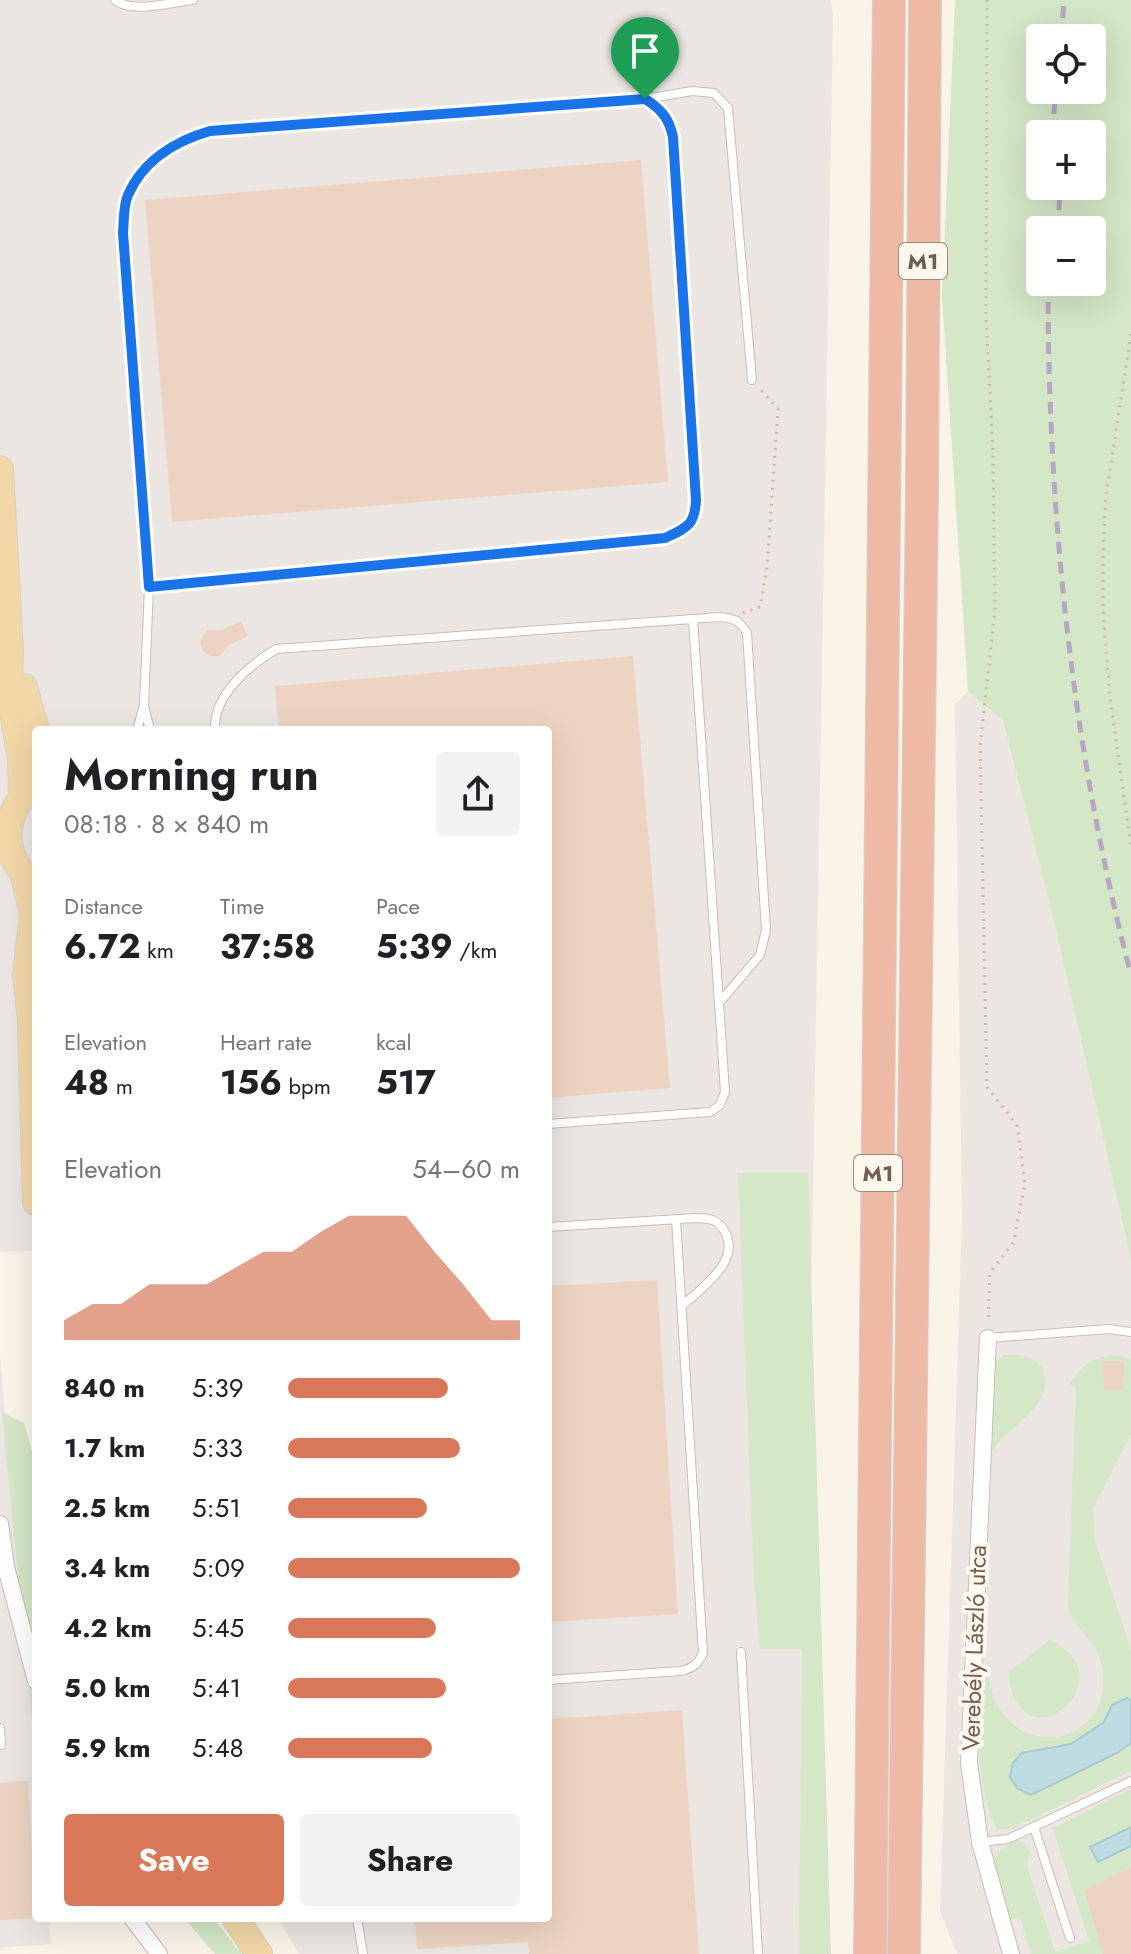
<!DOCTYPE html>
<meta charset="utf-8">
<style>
body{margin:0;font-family:Jost,sans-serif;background:#f2f2f2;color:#202124;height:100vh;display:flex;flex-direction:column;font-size:30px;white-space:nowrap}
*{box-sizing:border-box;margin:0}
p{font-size:26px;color:#757577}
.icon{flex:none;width:44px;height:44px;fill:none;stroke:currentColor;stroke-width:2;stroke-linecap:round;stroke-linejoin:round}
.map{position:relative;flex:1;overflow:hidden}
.drawer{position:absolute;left:32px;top:726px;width:520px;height:1196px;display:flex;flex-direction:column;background:#fff;border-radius:8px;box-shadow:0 8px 32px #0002}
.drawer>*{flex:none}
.buttons{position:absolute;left:1026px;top:24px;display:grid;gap:16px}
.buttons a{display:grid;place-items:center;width:80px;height:80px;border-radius:8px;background:#fff;box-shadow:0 8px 32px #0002;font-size:40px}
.pin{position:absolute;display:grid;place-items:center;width:68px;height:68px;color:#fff;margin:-82px -34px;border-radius:50% 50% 50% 0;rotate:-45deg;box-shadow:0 0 8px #0007}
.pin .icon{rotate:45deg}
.round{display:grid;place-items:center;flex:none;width:84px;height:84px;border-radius:8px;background:#f2f2f2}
.summary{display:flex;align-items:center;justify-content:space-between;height:136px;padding:0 32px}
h1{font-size:44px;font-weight:700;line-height:60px}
.figures{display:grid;grid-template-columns:repeat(3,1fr);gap:12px;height:136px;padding:8px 32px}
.figures div{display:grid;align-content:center}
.figures b{font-size:34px;font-weight:700}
.figures small{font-size:22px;font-weight:400}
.figures p{font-size:22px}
.chart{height:224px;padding:16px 32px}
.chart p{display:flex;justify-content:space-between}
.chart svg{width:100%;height:144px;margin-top:8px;fill:#d87859;opacity:.7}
.cta{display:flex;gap:16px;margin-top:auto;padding:16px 32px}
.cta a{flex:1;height:92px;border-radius:8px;background:#d87859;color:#fff;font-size:32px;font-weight:700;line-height:92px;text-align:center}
.cta a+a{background:#f2f2f2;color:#202124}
ul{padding:0 32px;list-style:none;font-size:26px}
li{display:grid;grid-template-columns:128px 96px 1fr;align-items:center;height:60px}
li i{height:20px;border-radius:10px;background:#d87859}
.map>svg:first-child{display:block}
.industrial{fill:#ebe6e1}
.green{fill:#d4e7c7;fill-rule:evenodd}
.water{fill:#bedce2;stroke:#a5cbd3;stroke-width:2}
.building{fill:#edd4c2}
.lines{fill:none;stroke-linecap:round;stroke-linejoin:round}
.service-casing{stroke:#cbbcaf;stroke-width:10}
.minor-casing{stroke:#cbbcaf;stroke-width:18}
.primary-casing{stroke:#d8d1cd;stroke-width:28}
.motorway-casing{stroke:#d8d1cd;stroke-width:34}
.path{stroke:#d2b7a5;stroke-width:3;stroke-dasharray:2 6;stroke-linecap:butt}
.service{stroke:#fff;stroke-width:8}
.minor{stroke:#fff;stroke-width:16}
.primary{stroke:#f2d7a7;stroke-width:26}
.motorway{stroke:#eeb9a5;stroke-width:32}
.rail{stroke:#b7a7c3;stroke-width:5;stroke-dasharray:12 8;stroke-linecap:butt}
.route-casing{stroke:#fff;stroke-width:16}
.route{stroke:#1a73e8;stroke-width:10}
.labels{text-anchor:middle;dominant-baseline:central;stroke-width:8;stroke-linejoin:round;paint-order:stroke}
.shield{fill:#fdf7ee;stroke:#9c8a7e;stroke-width:2}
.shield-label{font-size:22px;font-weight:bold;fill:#725c4e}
.street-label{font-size:24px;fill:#725c4e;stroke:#fdf7ee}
</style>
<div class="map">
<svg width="1131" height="1954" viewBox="0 0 1131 1954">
<rect width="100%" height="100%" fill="#faf3e8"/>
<path class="industrial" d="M0,0H831L833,16L800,1954H299L278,1918H548V730H36V1251L0,1252Z
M968,691L1003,721L1052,913L1131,1260V1954H957L940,1911L962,1220L955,705Z
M0,1356L36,1771V1918H49L51,1944L0,1948Z"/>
<path class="green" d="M955,0H1131V1260L1052,913L1003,721L968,691L942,296ZM1040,38H1092V90H1040ZM1040,134H1092V186H1040ZM1040,230H1092V282H1040Z
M738,1173H808L831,1954H799L802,1649H760L754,1582Z
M1003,1355C1018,1355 1034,1354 1042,1369C1060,1402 1005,1428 992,1451C989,1457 987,1464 985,1470L990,1366Z
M1118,1355L1131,1360V1434L1093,1508L1095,1541L1131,1650V1771L1013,1828L997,1830C972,1779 981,1731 983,1676L988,1677C1005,1771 1118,1746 1102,1666C1098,1641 1075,1631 1068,1608L1076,1388L1070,1384C1085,1362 1091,1358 1118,1355Z
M2,1412L24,1423L36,1465V1764Z
M1050,1640C1131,1677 1020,1774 1008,1673Z
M1131,1789V1867L1084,1891L1103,1954H1031L1020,1918L1001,1921C994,1888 977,1856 1018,1840L1024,1843L1030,1853L1026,1864L1055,1952L1089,1941L1053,1828Z
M184,1918H213L242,1954H215Z"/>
<path class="water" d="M1127,1698L1131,1700V1743L1117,1753L1031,1795L1018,1789L1010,1777L1013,1763L1022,1753L1071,1744L1104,1722L1112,1705Z
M1131,1827V1846L1098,1862L1090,1847Z"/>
<path class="building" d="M641,160L668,482L172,522L145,200Z
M241,621L248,636L229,645L220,656H210L203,651L200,642L207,630H222Z
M633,656L670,1088L548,1098V730H279L275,686Z
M657,1280L678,1614L548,1622V1286Z
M1102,1361H1125L1122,1390H1104Z
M682,1710L699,1954H529L528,1942L417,1949L415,1918H548V1719Z
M28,1781L36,1918L0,1920V1783Z
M1131,1867V1954H1103L1084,1890Z"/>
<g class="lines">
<g class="service-casing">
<path id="service" d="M115,0C133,14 171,2 193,0
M645,99L692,91L714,93L728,108L752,380
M144,706L150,730
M137,730L144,705L149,587L123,233C124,222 123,206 128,195C144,161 175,141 210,131L645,99C661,109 669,118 673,137L696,500L695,515L686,528L665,538L149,587
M215,730C213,696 248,666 276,649L693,619
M548,1124L710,1112L720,1105L725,1092L693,619C714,618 736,611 747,633L766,930L760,955L719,1003
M548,1227L696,1218C708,1218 717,1219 724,1230C743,1261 701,1288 681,1307
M988,1338L1109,1329L1131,1332
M741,1652L758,1954
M548,1680L681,1671C693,1668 698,1664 703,1653L676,1219
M0,1728L1,1745
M1034,1827L1070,1938
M980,1842L1008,1839L1131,1781
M357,1918L363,1954"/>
</g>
<g class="minor-casing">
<path id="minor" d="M988,1338L969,1763L980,1842L1011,1954
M0,1524L6,1567L36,1681
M132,1918L159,1954"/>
</g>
<g class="primary-casing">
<path id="primary" d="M0,469L10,650L9,690L21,760L22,795
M24,687L36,730
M33,786C0,815 0,858 36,885
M24,877L33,914L26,974L31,1020L36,1202
M235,1918L259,1954"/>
</g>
<g class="motorway-casing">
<path id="motorway" d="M870,1954L889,0
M904,1954L922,492L925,0"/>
</g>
<path class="path" d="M987,0L986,316L993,452L995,610L980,746L987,1087L1017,1125L1025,1183L1014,1241L990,1273L988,1323
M1131,334L1106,495L1103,553V610L1110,698L1131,846
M743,613L760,607L767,568L778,409L760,389"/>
<use href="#service" class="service"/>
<use href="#minor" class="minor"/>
<use href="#primary" class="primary"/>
<use href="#motorway" class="motorway"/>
<path class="rail" d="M1061,38L1064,0
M1052,134L1056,90
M1058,230L1060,186
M1048,282C1048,515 1072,750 1131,975"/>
</g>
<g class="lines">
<g class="route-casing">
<path id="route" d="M645,99C661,109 669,118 673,137L696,500C695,525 687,528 665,538L149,587L123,233C124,222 123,206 128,195C143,161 175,141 210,131Z"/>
</g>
<use href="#route" class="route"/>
</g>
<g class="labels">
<g class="shield">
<rect x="899" y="243" width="48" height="36" rx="6"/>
<rect x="854" y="1155" width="48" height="36" rx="6"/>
</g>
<g class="shield-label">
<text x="923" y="261">M1</text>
<text x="878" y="1173">M1</text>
</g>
<g class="street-label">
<text transform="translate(974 1648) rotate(-88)">Verebély László utca</text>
</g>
</g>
</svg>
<div class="buttons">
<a><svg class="icon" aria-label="locate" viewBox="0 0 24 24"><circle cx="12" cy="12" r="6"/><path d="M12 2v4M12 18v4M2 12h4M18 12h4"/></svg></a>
<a>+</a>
<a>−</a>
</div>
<div class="pin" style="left:645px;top:99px;background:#1e9e55"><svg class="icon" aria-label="arrive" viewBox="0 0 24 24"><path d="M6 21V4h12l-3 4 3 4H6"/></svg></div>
<section class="drawer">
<div class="summary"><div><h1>Morning run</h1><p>08:18 · 8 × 840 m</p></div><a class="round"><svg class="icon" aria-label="share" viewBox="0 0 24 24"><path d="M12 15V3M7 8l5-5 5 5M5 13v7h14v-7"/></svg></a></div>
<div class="figures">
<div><p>Distance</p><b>6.72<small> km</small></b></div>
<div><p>Time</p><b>37:58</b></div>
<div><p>Pace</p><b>5:39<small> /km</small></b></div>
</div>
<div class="figures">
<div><p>Elevation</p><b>48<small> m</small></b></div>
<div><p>Heart rate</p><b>156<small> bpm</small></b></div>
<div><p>kcal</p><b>517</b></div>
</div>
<div class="chart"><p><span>Elevation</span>54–60 m</p>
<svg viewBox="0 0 160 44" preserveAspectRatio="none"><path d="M0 44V38L10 33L20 33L30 27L40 27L50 27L60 22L70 17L80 17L90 11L100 6L110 6L120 6L130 17L140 27L150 38L160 38V44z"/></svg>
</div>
<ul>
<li><b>840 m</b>5:39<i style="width:69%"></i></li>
<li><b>1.7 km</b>5:33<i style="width:74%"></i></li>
<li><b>2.5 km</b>5:51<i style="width:60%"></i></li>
<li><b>3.4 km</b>5:09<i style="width:100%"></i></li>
<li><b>4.2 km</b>5:45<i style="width:64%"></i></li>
<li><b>5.0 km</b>5:41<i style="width:68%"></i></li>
<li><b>5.9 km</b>5:48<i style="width:62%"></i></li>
</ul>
<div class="cta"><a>Save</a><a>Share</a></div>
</section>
</div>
